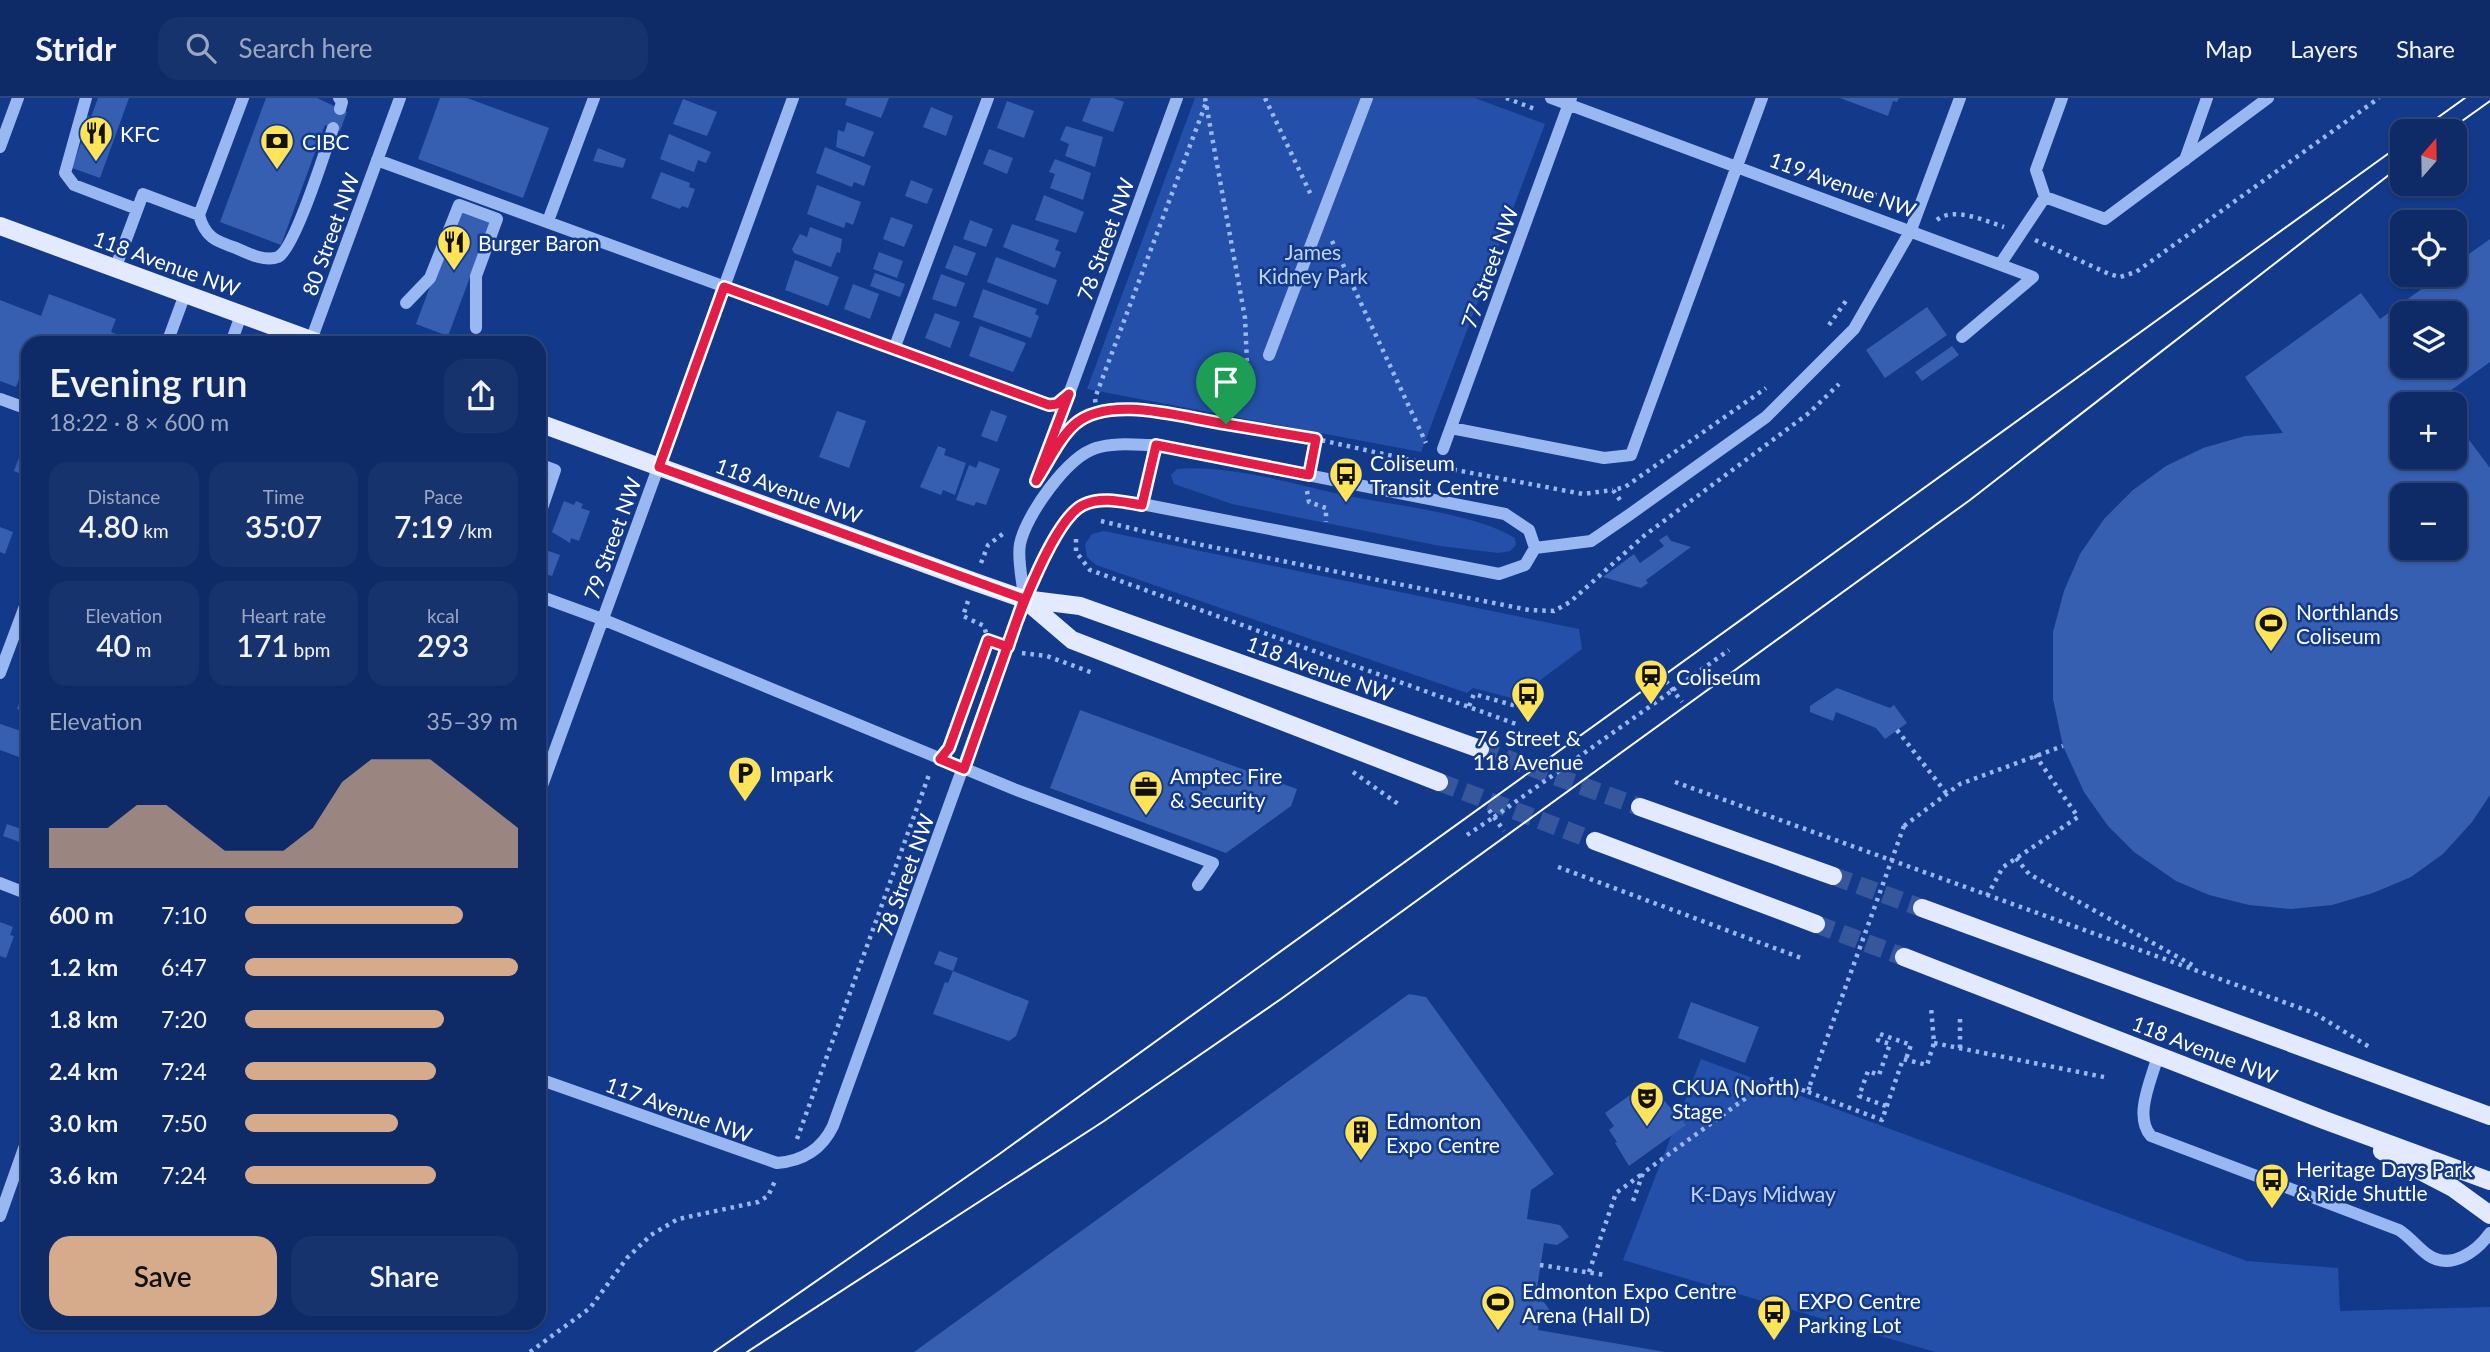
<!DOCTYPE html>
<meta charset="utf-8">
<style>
body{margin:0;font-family:Lato,sans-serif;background:#17336e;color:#f1f3f6;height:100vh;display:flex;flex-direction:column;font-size:26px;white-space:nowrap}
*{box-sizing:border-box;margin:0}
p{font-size:23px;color:#9ba7c0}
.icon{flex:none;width:38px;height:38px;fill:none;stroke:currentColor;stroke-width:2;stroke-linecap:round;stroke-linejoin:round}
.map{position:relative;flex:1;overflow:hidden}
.drawer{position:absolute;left:21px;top:238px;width:525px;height:994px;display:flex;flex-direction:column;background:#0e2b68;border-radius:21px;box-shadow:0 2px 5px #0004,0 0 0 2px #2e477c}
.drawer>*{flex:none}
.needle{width:46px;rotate:20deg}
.tools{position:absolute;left:2390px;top:21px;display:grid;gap:14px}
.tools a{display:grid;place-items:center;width:77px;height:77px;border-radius:14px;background:#0e2b68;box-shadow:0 2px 5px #0004,0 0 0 2px #2e477c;font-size:35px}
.pin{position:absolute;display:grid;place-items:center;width:60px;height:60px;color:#fff;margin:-72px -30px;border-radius:50% 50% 50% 0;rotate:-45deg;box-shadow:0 0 7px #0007}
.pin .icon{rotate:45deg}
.round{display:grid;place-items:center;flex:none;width:74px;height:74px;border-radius:21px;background:#17336e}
.headline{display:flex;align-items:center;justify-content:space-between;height:119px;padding:0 28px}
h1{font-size:38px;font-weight:600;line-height:52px}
.stats{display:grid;grid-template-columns:repeat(3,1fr);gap:10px;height:119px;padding:7px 28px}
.stats div{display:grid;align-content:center;border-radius:18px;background:#17336e;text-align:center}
.stats b{font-size:30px;font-weight:600}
.stats small{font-size:19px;font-weight:400}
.stats p{font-size:19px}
.chart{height:196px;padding:14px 28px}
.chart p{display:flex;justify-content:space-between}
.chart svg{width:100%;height:126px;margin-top:7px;fill:#d6ab8b;opacity:.7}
.cta{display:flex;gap:14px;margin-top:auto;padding:14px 28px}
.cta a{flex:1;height:80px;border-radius:21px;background:#d6ab8b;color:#111;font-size:28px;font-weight:600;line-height:80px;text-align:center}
.cta a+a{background:#17336e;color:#f1f3f6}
ul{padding:0 28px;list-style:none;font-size:23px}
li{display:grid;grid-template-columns:112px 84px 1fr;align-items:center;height:52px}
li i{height:18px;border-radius:9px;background:#d6ab8b}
header{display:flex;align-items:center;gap:42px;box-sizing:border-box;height:98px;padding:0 35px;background:#0e2b68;border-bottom:2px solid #2e477c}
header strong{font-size:33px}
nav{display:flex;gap:38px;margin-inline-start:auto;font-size:24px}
.search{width:490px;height:63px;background:#17336e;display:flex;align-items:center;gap:18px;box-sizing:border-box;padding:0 24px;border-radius:21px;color:#9ba7c0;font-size:26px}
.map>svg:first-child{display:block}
.green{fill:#2450a9}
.building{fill:#365fb2;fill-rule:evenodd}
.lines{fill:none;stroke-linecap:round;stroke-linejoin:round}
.major-tunnel{stroke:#36579c;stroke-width:18;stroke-dasharray:18 9;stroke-linecap:butt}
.path{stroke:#99b7f0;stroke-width:4.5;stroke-dasharray:3.5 5;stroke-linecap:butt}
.minor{stroke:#99b7f0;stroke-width:12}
.major{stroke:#e3eaff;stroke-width:18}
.tram{stroke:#fff;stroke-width:2}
.path-bridge{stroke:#99b7f0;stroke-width:4.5;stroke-dasharray:3.5 5;stroke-linecap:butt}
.route-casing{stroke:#fff;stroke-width:14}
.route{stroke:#e11d48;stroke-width:9}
.labels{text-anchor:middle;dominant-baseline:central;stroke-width:5;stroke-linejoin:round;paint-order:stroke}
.poi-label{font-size:21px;fill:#fff;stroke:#13398a;text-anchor:start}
.street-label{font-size:21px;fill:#fff;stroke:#13398a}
.park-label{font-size:21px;fill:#c0d4fc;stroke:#13398a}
</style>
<header>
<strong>Stridr</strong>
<div class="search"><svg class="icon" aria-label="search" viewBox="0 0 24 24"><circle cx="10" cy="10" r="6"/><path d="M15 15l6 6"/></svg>Search here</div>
<nav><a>Map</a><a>Layers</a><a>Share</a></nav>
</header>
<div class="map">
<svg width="2490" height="1254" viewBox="0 0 2490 1254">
<rect width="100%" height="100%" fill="#13398a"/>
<path class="green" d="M1195,0H1475L1545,26L1421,354L1087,291Z
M1177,371C1229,366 1297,387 1348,398C1394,407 1476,416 1515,440L1516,447L1510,453L1498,455L1440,448L1232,406L1174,386L1171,377Z
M1104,433L1579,531L1582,551L1515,601L1473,590L1467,595L1096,467L1087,459L1085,446L1092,436Z
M1701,961L2247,1163L2338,1170L2340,1213L2490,1209V1254H1935L1623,1162Z"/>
<path class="building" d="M98,0H129L100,80L72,70L86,31L83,30L88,18L91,19Z
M266,0H317L347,14L340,33L325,27L281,147L220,124Z
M440,0H467L549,30L523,100L418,61Z
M847,0H889L881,20L845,7Z
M1091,0H1113L1124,4L1113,34L1082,23Z
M1840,0H1899L1897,4L1893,3L1888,18Z
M683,1L717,14L707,38L673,26Z
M1007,3L1034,13L1024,40L997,30Z
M931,9L953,18L946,38L923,29Z
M847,24L874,34L864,59L836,49L838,32L844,34Z
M1066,28L1103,39L1095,69L1065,58L1069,46L1060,42Z
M669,36L711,54L706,65L698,62L694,74L660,61Z
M825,49L871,68L864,88L854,84L852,89L816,75Z
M598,50L626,61L623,70L593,63Z
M989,51L1013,60L1007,76L983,66Z
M1055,61L1091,75L1083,102L1050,90L1055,76L1049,74Z
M661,74L690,85L689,89L695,91L688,110L682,108L680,111L651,100Z
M911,82L933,91L927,106L905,98Z
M817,87L861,104L853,127L846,124L844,130L807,116Z
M1044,97L1084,114L1076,135L1035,122Z
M459,111L491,123L448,238L416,226Z
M891,119L913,127L904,149L883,141Z
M970,122L993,131L986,149L963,141Z
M1012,126L1059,142L1055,152L1061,154L1055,170L1003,149Z
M810,129L842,141L840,155L837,154L831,169L794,155L792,151L800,136L807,139Z
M2490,141V264L2439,301L2443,306H2403V359H2455V323L2490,370V697L2472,724L2443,756L2411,779L2373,795L2332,807L2291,811L2249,807L2209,797L2176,783L2134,754L2108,728L2084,694L2063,648L2053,601V534L2064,493L2080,456L2104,421L2133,392L2166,368L2203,350L2245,338L2283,335L2245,279L2361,195L2380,221L2441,177H2455V166ZM2403,215H2455V268H2403ZM2403,397H2455V450H2403Z
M954,147L976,155L967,178L945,170Z
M879,154L903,163L897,180L873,171Z
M996,159L1057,182L1048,207L987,184Z
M795,162L839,179L828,208L785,192Z
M875,175L905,186L900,199L870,188Z
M941,176L965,185L956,209L932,201Z
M853,186L879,196L870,221L844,211Z
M983,191L1037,211L1035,216L1039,218L1031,240L973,219Z
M49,196L116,221L111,234L124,239L122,245H28V273L23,271L16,289L0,283V202L41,218Z
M1927,209L1947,237L1885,280L1866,252Z
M935,215L960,224L950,250L925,240Z
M980,228L1026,245L1013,274L969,258Z
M1952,248L1959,257L1922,283L1915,274Z
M991,312L1007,318L997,344L981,338Z
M837,313L866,323L849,370L819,359Z
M938,348L946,351L944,357L966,365L955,397L943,392L941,397L920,389Z
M20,357L28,360V379L14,373Z
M979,363L1000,371L986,407L976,404L974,408L956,402L969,367L976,370Z
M564,403L574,407L576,403L583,406L581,410L590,413L579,443L571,440L570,445L552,434Z
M0,429L13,434L5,456L0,454Z
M1667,437L1671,443L1691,449L1646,482L1648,485L1641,490L1603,479L1634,456L1640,465L1664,448L1659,442Z
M546,452L560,457L552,478L539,474Z
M1837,590L1890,610L1894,607L1907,625L1885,641L1876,630L1836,614L1833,623L1810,614V608Z
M22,596L28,598V615L17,611Z
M1080,612L1297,691L1291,708L1226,755L1050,690Z
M0,626L27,635L19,659L0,652Z
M28,722V747L3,738L7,726L24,732Z
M0,824L13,829L10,837L14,838L6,860L0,858Z
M939,853L958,860L953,873L934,866Z
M953,873L1029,903L1016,938L1009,943L933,916L945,884L948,885Z
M1409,896L1426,899L1554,1076L1531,1092L1527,1121L1560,1127L1569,1139L1557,1147L1544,1145L1535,1203L1544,1204L1551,1214L1540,1221L1538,1232L1665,1254H914Z
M1691,904L1759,929L1745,965L1678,940Z
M1633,995L1643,1008L1658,996L1686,1027L1629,1068L1615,1045L1617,1044L1609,1032L1614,1028L1605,1015Z"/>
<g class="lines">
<path class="major-tunnel" d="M1480,651L1640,709
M1439,684L1595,743
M1833,778L1922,810
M1816,826L1904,859"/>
<path class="path" d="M1205,0L1245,220L1247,265L1226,326
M1265,0L1311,97
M1506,0L1535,11
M1777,62L1904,107
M1937,122C1953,108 1986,123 2004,129
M2035,142L2109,176L2120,179L2136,174L2379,0
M1332,143L1426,345
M1829,227L1848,200
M1096,313L1095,300L1206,5
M1054,356C1069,333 1082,316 1110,310L1316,341L1433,367
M1312,360L1316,341
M1041,369L1059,322
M1445,370L1583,396L1613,392
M1307,393L1309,404L1326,410V424
M1620,402L1613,392L1625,389L1766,290
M1101,423L1197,446L1529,512L1554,513L1570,504L1645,437L1809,315L1839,286
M1076,441V454L1090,472L1516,626
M981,465L988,447L1004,435
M968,503L963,518L984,528L988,542
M1022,555L1047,558L1093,575
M1666,583L1682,604
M1673,592L1729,552
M1469,608L1474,596L1534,613
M1897,632L1947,696
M1353,674L1401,708
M1675,684L2314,915L2371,950
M1489,712L1504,733
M1904,728L1960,686L2063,648
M1467,737L1494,719
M2016,760L2029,776L2194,868
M1558,769L1801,860
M1987,798L2003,769L2078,719L2035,657
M1934,945L2104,979
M1960,950V920
M1808,994L1882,1022L1903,961L1927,967L1934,945L1931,909
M1886,1008L1859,998L1868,973L1879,977L1890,946L1878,942L1880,936L1911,947L1906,961
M797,1041L930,674
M1633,1103L1643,1075L1772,981L1808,994L1810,987
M1540,1167L1605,1177
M1589,1174L1616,1095L1642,1076
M530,1254L590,1210L627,1160L651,1137L678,1121L758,1104L768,1098L775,1083"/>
<path class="minor" d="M86,0L65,75L74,87L137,111
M243,0L199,117C205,139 215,143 236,150C247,155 265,164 278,159C294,152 326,51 333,30
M339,0L342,4L340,11
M1551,0L2033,179L1962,239
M0,49L18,0
M377,62L1049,307L1057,306L1069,296L1177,0
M2185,62L2207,0
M2045,99L2036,72L2062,0
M548,123L594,0
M2001,165L2045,99L2105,121L2268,0
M115,171L143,96L199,117
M406,205L430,180L459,107L497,121L476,178V230
M167,245L185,196
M231,245L241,217
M310,245L400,0
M894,251L988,0
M1269,257L1367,0
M0,301L28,311
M1451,330L1604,360L1631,357L1762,0
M1443,351L1571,0
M539,366L555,372L539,419
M1142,406L1156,347
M1535,450L1591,443L1629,417L1766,319L1854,231L1911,132L1960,0
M539,498L602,521L1014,691L1213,765L1198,787
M0,575L28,500
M539,696L793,0
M0,785L28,796
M2158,957C2152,981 2133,1018 2151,1038L2399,1132C2410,1139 2418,1150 2428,1157C2451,1173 2477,1153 2490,1135
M539,981L777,1065C803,1063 822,1051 833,1028L1024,501C1036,478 1061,419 1082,407C1100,398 1124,404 1142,406L1499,476L1525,467L1535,450L1529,432L1505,416L1156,347C1137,347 1115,344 1096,350C1067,359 1026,417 1020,446C1017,462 1023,484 1024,501
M0,1118L28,1039"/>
<path class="major" d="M0,128L319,245
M539,325L975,484L1024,501L1080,508L1480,651
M1024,501L1072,542L1439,684
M1640,709L1833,778
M1595,743L1816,826
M1922,810L2490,1018
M1904,859L2324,1022L2490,1083
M2382,1053L2453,1090L2490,1117"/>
<path class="tram" d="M2419,33L2465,0
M2448,33L2490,3
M714,1254L998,1057L2403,45
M747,1254L1104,1023L1281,901L1970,402L2403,66"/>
<path class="path-bridge" d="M1494,719L1673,592
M1810,987L1904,728"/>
</g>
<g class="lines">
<g class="route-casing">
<path id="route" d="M1226,326L1316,341L1309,377L1156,347L1142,407C1123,404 1102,398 1083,407C1054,421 1018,518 1008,549L988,542L949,650L940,661L964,671L1024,501L659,369L724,189L1049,307L1057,306L1069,296L1036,383C1048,365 1059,340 1075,326C1110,296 1184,320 1226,326"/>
</g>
<use href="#route" class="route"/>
</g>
<defs>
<g id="restaurant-pin" transform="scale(1.75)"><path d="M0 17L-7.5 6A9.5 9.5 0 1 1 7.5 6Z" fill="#ffe359" stroke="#13398a"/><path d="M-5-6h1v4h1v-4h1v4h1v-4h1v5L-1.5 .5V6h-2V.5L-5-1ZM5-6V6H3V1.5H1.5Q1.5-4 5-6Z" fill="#111"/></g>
<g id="bank-pin" transform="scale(1.75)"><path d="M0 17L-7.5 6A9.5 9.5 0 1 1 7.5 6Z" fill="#ffe359" stroke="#13398a"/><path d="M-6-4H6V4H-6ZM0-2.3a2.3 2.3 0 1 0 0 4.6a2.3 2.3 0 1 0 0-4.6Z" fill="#111"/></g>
<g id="bus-pin" transform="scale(1.75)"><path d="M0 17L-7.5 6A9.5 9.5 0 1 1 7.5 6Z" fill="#ffe359" stroke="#13398a"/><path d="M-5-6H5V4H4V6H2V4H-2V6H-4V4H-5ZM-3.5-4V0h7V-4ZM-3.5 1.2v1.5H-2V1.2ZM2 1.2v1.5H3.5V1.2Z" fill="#111"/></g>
<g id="stadium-pin" transform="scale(1.75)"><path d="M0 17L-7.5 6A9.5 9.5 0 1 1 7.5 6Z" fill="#ffe359" stroke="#13398a"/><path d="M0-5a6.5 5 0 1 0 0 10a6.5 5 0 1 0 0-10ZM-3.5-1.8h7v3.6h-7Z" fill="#111"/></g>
<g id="station-pin" transform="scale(1.75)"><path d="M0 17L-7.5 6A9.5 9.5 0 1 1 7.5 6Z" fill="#ffe359" stroke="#13398a"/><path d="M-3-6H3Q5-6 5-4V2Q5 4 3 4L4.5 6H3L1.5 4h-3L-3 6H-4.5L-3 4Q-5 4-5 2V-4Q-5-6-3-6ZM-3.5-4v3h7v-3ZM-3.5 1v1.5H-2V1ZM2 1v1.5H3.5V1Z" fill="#111"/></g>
<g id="parking-pin" transform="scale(1.75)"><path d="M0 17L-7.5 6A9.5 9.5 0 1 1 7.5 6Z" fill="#ffe359" stroke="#13398a"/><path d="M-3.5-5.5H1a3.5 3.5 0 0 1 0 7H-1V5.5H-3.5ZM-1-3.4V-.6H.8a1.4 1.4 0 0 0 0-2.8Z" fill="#111"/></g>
<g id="office-pin" transform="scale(1.75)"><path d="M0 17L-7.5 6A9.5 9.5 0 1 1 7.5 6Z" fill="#ffe359" stroke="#13398a"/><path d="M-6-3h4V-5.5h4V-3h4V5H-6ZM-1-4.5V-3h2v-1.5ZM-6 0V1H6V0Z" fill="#111"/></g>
<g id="theatre-pin" transform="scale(1.75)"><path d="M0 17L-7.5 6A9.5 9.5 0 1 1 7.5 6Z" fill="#ffe359" stroke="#13398a"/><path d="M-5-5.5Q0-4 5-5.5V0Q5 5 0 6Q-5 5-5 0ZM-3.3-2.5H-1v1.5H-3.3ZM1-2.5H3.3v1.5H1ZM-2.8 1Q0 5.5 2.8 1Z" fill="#111"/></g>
<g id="building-pin" transform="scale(1.75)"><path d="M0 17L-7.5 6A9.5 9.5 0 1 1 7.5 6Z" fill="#ffe359" stroke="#13398a"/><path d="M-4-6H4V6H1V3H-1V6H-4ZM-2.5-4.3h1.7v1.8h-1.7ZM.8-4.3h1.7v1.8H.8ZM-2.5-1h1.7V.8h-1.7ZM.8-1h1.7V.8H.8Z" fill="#111"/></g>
</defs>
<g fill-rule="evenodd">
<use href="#restaurant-pin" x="96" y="35"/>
<use href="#bank-pin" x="277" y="43"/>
<use href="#restaurant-pin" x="454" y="144"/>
<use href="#bus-pin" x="1346" y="376"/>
<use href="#stadium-pin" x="2271" y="525"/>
<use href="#station-pin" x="1651" y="578"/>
<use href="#bus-pin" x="1528" y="596"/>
<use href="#parking-pin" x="745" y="675"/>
<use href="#office-pin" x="1146" y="689"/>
<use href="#theatre-pin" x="1647" y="1000"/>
<use href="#building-pin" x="1361" y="1034"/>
<use href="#bus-pin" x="2272" y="1082"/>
<use href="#stadium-pin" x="1498" y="1204"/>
<use href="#bus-pin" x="1774" y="1214"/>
</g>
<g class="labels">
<g class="poi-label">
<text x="120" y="35">KFC</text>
<text x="302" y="43">CIBC</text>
<text x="478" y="144">Burger Baron</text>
<text x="1370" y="364">Coliseum<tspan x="1370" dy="24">Transit Centre</tspan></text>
<text x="2296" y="513">Northlands<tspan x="2296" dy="24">Coliseum</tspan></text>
<text x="1676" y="578">Coliseum</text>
<text x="1528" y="639" text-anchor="middle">76 Street &amp;<tspan x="1528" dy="24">118 Avenue</tspan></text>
<text x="770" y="675">Impark</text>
<text x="1170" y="677">Amptec Fire<tspan x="1170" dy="24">&amp; Security</tspan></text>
<text x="1672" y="988">CKUA (North)<tspan x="1672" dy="24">Stage</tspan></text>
<text x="1386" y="1022">Edmonton<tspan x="1386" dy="24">Expo Centre</tspan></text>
<text x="2296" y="1070">Heritage Days Park<tspan x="2296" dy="24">&amp; Ride Shuttle</tspan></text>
<text x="1522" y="1192">Edmonton Expo Centre<tspan x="1522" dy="24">Arena (Hall D)</tspan></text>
<text x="1798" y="1202">EXPO Centre<tspan x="1798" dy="24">Parking Lot</tspan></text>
</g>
<g class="street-label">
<text transform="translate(1843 86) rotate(20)">119 Avenue NW</text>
<text transform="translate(330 136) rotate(-70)">80 Street NW</text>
<text transform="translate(1105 141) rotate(-70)">78 Street NW</text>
<text transform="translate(167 165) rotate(20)">118 Avenue NW</text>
<text transform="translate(1489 169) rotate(-70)">77 Street NW</text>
<text transform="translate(789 392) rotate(20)">118 Avenue NW</text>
<text transform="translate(612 440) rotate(-70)">79 Street NW</text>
<text transform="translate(1320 570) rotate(20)">118 Avenue NW</text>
<text transform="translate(905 777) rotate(-70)">78 Street NW</text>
<text transform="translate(2205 951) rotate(21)">118 Avenue NW</text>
<text transform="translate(679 1011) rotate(20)">117 Avenue NW</text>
</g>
<g class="park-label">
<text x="1313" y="153">James<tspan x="1313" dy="24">Kidney Park</tspan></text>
<text x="1763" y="1095">K-Days Midway</text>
</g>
</g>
</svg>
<div class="tools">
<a><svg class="needle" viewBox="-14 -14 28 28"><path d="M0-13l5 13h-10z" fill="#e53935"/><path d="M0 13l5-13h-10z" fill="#9ba7c0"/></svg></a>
<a><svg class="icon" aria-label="locate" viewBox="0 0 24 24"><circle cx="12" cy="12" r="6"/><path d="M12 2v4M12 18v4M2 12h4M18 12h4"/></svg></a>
<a><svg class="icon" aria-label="layers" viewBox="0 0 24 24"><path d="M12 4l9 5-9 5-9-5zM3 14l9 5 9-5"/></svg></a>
<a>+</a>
<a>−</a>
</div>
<div class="pin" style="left:1226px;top:326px;background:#1e9e55"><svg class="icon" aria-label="arrive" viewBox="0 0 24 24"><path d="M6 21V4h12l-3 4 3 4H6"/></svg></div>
<section class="drawer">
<div class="headline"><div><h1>Evening run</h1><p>18:22 · 8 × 600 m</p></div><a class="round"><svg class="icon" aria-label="share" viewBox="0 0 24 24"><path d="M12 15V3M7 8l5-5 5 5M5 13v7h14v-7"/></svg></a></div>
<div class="stats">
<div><p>Distance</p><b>4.80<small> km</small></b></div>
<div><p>Time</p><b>35:07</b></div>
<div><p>Pace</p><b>7:19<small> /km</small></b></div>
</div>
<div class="stats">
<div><p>Elevation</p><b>40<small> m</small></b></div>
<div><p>Heart rate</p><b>171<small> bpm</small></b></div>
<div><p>kcal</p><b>293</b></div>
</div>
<div class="chart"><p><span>Elevation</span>35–39 m</p>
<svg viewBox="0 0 160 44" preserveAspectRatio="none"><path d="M0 44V30L10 30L20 30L30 22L40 22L50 30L60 38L70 38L80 38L90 30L100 14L110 6L120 6L130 6L140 14L150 22L160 30V44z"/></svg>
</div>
<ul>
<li><b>600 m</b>7:10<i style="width:80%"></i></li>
<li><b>1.2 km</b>6:47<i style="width:100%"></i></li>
<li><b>1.8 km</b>7:20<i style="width:73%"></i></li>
<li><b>2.4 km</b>7:24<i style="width:70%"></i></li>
<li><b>3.0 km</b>7:50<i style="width:56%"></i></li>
<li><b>3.6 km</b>7:24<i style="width:70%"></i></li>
</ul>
<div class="cta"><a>Save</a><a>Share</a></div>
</section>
</div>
